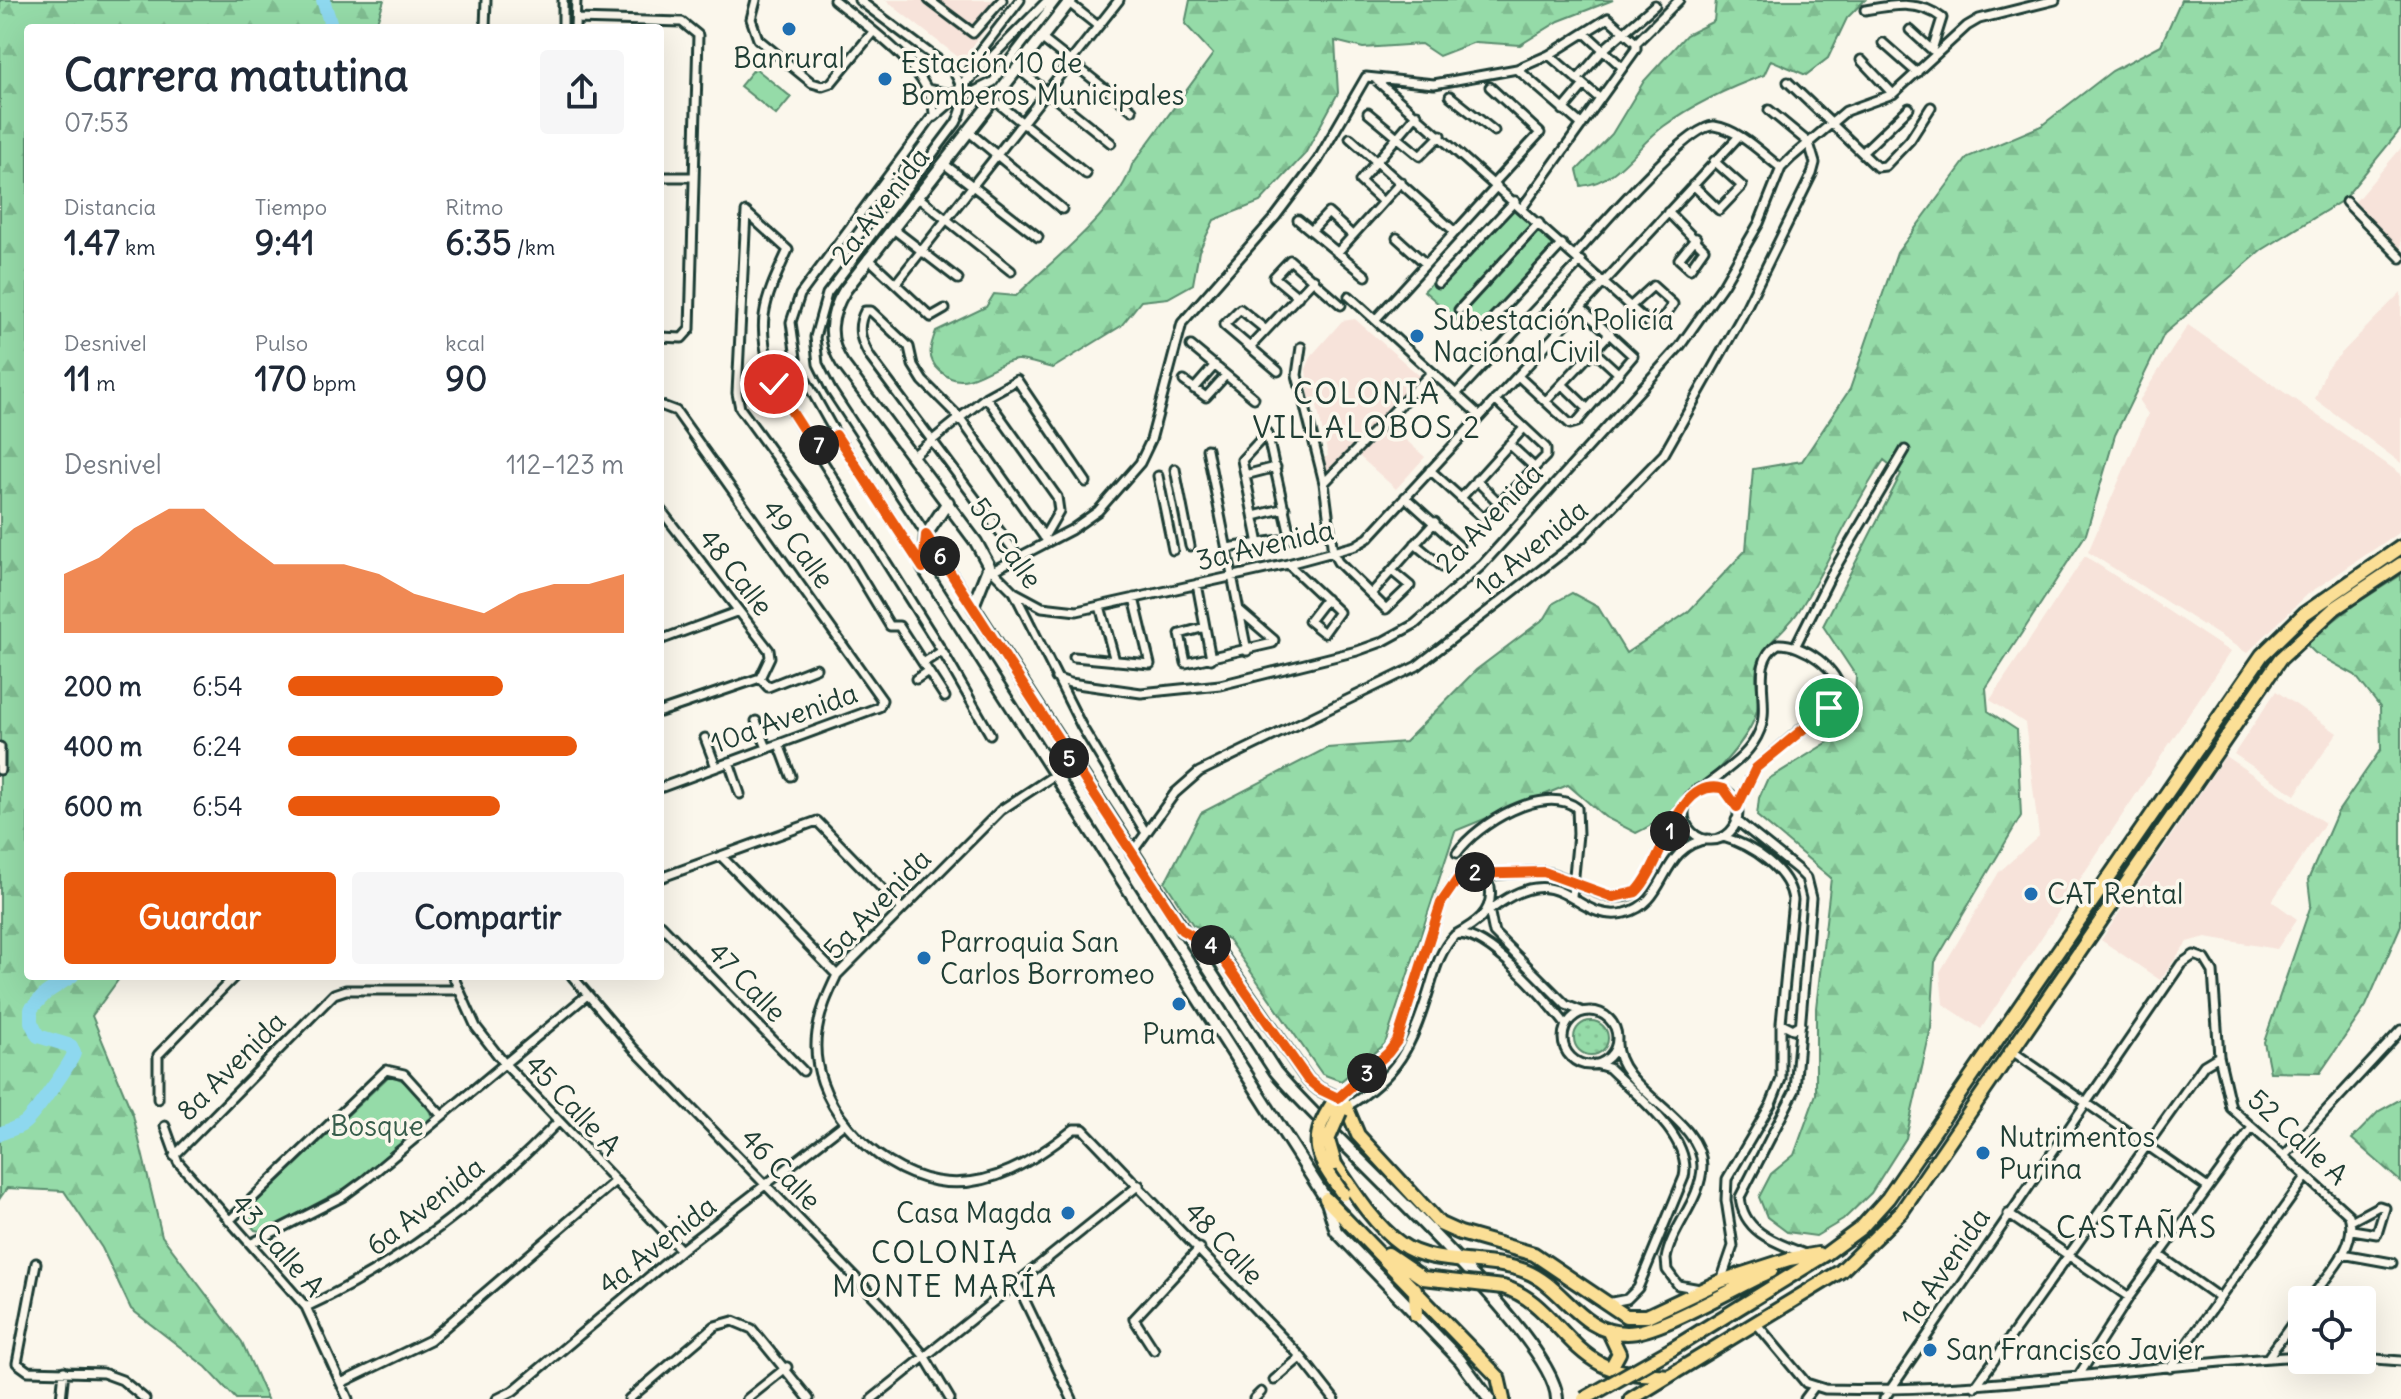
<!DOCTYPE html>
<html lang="es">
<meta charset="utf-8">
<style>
body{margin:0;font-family:Delius,sans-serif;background:#f6f6f7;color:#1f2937;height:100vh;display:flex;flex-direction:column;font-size:30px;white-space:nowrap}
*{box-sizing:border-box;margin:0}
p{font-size:26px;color:#747a83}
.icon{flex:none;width:44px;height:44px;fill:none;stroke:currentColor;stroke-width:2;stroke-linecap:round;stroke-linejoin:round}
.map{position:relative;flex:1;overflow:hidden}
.side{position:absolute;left:24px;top:24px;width:640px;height:956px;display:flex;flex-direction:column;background:#fff;border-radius:8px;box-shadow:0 8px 32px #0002}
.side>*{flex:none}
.fabs{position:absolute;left:2288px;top:1286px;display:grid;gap:16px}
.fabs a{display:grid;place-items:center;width:88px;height:88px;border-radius:8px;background:#fff;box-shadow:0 8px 32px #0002;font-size:40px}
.pin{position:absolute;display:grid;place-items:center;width:68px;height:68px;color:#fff;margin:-34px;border:4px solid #fff;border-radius:50%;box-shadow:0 2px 8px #0007}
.km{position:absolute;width:40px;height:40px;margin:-20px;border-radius:50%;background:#222;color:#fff;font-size:22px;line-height:40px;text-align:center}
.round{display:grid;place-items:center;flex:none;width:84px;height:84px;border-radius:8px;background:#f6f6f7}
.overview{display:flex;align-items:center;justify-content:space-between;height:136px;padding:0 40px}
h1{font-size:44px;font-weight:700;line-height:60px}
.stats{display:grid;grid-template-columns:repeat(3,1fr);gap:12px;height:136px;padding:8px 40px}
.stats div{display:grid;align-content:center}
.stats b{font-size:34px;font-weight:700}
.stats small{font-size:22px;font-weight:400}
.stats p{font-size:22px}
.chart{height:224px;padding:16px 40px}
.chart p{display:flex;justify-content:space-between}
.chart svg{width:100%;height:144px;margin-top:8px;fill:#ea580c;opacity:.7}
.cta{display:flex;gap:16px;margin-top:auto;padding:16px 40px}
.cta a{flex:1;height:92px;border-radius:8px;background:#ea580c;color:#fff;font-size:32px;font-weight:700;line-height:92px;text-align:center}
.cta a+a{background:#f6f6f7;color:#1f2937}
ul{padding:0 40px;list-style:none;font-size:26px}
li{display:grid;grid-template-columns:128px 96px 1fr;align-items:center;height:60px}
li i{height:20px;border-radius:10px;background:#ea580c}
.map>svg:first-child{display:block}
.built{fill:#f7e3da}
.grass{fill:url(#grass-dots);stroke:#5a8c6e;stroke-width:2}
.forest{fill:url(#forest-firs);stroke:#5a8c6e;stroke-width:2}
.park{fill:#95dba8;stroke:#5a8c6e;stroke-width:2}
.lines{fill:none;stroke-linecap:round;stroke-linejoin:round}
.river{stroke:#8ed8ef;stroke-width:14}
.minor-casing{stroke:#1f3d34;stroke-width:13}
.secondary-casing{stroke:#1f3d34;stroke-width:16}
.trunk-casing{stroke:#1f3d34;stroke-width:18}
.minor{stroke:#fbf7ec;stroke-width:7}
.secondary{stroke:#fbf7ec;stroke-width:10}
.trunk{stroke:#fbdf96;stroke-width:12}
.trunk-bridge-casing{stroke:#1f3d34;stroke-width:18;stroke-linecap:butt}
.trunk-bridge{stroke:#fbdf96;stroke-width:12}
.route-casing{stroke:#fff;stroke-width:16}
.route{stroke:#ea580c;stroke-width:10}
.poi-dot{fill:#1f6fb2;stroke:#fbf7ec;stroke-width:3}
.labels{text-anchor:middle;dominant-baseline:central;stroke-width:7;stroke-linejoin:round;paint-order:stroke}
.poi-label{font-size:28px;fill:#1f3d34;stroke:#fbf7ec;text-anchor:start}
.street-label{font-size:28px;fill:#1f3d34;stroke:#fbf7ec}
.park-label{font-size:28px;fill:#375d4b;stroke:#fbf7ec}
.neighbourhood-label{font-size:30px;letter-spacing:2px;fill:#1f3d34;stroke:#fbf7ec}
</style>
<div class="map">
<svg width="2401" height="1399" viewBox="0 0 2401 1399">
<defs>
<pattern id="grass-dots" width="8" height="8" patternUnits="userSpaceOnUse" patternTransform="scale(2)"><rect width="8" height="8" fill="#95dba8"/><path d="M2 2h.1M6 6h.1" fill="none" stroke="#80bd91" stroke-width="1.8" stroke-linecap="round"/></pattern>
<pattern id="forest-firs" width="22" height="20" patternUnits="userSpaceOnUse" patternTransform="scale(2)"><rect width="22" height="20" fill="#95dba8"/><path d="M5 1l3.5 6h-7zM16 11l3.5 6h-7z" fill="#80bd91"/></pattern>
</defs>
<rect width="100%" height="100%" fill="#fbf7ec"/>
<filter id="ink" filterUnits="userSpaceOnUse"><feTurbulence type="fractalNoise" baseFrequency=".0125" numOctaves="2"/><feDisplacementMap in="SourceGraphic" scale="16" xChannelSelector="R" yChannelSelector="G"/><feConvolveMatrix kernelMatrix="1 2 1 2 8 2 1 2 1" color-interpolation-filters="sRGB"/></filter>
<g filter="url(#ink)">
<path class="built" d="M885,0H1008L962,60Z
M2401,148V251L2355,202Z
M2401,292V463L2315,399L2326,369Z
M1355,319L1421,377L1328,477L1323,458L1328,456L1315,398H1309L1306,369L1312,355L1342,321Z
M2188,325L2401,474V531L2308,594L2247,653L2088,552L2148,414L2139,401Z
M1389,425L1425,457L1396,489L1359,456Z
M2085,556L2230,652L1981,1029L1943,1004L1940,972L1999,872L2039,836L2025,723L1990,700Z
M2276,691L2337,733L2295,795L2234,754Z
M2225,756L2325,823L2272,901L2297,919L2277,949L2206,937L2187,942L2160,980L2101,940Z"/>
<path class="grass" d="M1574 1038a17 17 0 1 1 34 0a17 17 0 1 1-34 0Z"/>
<path class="forest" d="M0,0H384L375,28H28V976H121L92,1016L133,1115L162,1236L242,1342L267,1399H236L206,1367L131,1309L102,1248L64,1191L7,1188L0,1198Z
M1190,0H1613L1559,21L1520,45L1475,42L1439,56L1421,44L1363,48L1335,41L1338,93L1305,154L1260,202L1214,220L1199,251L1193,284L1168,298L1141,301L1121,326L1053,368C1042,366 1026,359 1016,360C988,364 966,395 940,371C926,359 930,346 936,331L986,307L994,294L1016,296C1051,261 1119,210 1132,165L1213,54L1185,24Z
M1716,0H1865L1847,18L1828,58L1806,75L1771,60L1764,75C1728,88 1696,103 1664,126C1635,147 1619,182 1581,186L1577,170L1612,134L1644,81L1686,35L1714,21Z
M2181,0H2401V129L2343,200L2262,250L2164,334L2115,435L2086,534L1986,688L1988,711L2017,730L2021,816L1935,962L1931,1028L1906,1138L1871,1193L1843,1220L1816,1236L1787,1232L1767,1217L1759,1197L1771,1174L1794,1155L1816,1094V1008L1831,878L1757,816L1759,798L1767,780L1854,726L1856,676L1823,626L1901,474L1884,460C1852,506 1830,561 1800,609C1788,629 1769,638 1759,661C1752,675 1760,694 1757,710C1749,749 1672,817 1636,833L1605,817L1568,785L1455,831L1385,1044L1341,1081L1322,1074L1228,939L1193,925L1165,882L1201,813L1327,748L1405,742L1476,670L1545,618L1554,603L1572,593L1598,607L1626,653L1688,612L1746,550L1753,469L1802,461L1850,389L1897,253L1968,157L2041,126L2112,71L2161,45Z
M2401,575V925L2366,1006L2320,1073L2270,1072L2264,1042L2311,905L2308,880L2337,813L2381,749L2380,707L2355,675L2315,653L2305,643L2354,605Z
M2401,1099V1182L2352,1139L2379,1111Z"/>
<path class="park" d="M755,68L791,97L776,115L740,86Z
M1509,202L1555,243L1473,334L1424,291Z
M389,1076C407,1077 428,1103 433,1120L362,1179L265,1232L255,1230L242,1216Z"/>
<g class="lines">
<path class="river" d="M323,0L332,28
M0,1134C7,1130 16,1129 23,1124C30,1121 72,1062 74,1053L71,1046L38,1036L31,1022V1009L46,993L72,976"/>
<g class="minor-casing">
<path id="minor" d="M756,0L751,19L758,39L812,83L822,86L831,83L873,32
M834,0C866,26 933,70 934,114L800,295L791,322L797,365L834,431L923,568
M859,0L953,71C965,88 966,105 956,123L827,294L815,337L818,364L831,390L973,606
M929,0L973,33L1002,0
M1020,0L976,57L962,87L1048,0
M1069,3L1098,26
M1865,10C1894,5 1920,0 1942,18L1932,50
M576,19L682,22L698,35L690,329L682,338L660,337
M485,28L486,0
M563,28V0
M575,28L576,0
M1910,30L1932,50
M1585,33L1622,67
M1041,38L1132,110
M1883,43L1917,73
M1549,55L1599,98
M1861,60L1893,94
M1017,68L1111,143
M1517,69L1582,125
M1375,79L1652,326L1659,324L1673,304L1653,286L1631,306
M1577,80L1603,50L1655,5
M1788,82L1877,167L1885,166L1910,140L1931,107
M1490,87L1540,133L1494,183
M928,89L950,94L962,87
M1450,96L1494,131
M993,99L1086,174
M1563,110L1584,85
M1769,110L1809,143
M1368,113L1420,156L1441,135
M934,117L949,104L993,82L1056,0
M968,131L1062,209
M1350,138L1454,231
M1863,152L1909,108
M943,163L1038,237
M660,177H693
M1693,185L1719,210L1742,186L1714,161
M917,196L1011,271
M1383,202L1360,181L1417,114
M2346,202L2401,258
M1522,208L1636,49V43L1679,0
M1668,212L1704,249L1690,269L1679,259L1696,238
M1298,220L1366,276
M892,228L958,279
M1311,231L1328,213L1352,235
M1397,238L1426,264
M1337,253L1401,182
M1575,255C1595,233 1689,123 1714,126C1740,130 1761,153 1781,168
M868,258L931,317L945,309
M897,282L1119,0
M1438,283L1515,201
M1349,296L1480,416
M1298,297L1274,277L1290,260L1341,305
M1459,310L1539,223
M1375,320L1497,186
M1484,328L1562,244
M1266,330L1240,309L1224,325L1278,371
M1191,346L1254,398
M1250,347L1314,279
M1301,347L1297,375L1324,483L1333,553L1338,562L1386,609L1410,586L1392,571
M1594,351L1619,374
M1518,376L1570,424L1577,422L1633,356L1581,308
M1184,381L1206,397L1226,375
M1562,384L1588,409
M1194,389L1215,365
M1456,394L1581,261
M986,397L1057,497L1059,511L1044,537
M1546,401L1610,333
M660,405L676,411L882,700L879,707L660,788
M1509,444L1534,467
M815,448L836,435
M1207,449L1247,651
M914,455L986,397L1017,380L1086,482
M1175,469L1190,546
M1430,470L1484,519L1546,456V448L1495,400
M1245,475L1276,467
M1158,476L1173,550
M1476,480L1500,504
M1324,483L1432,372
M1405,497L1459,546L1444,568L1415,544
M1461,498L1524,428
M660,509L769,650L770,657L760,678L660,712
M1254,516L1285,508
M1227,548L1287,539L1290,536L1267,433L1242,460L1259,544
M1018,556L870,357C861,341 856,328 865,311H871L909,347L913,365L923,381L960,418L1047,541
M1288,564L1339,612L1324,633L1309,621L1326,599
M990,568L1014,592L1082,727L1146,833
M992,571L1071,530L1098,511L1140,463L1151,440L1182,323L1276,216L1318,160L1366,77L1434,84L1517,69L1549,55L1608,18L1636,43
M1197,584L1211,659
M1014,592L1042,607L1077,611L1288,564L1355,546L1368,538L1739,136
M1371,594L1435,522
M1100,606L1115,661
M1205,627L1180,634L1186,663L1273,643L1274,640L1238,609
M660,640L739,611
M1796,645L1831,575L1905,450
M1074,657L1150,664L1134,598
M923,663L942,651
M760,678L768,687L816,668
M1056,678L1070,683L1141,693L1220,685L1357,651L1382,642L1415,624L1482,565L1680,346L1723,285L1759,223L1781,168L1792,157L1846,111L1893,94L1967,26L1979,19L2055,0
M916,679L928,671
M945,697L899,626H890L849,558L740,408L737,393L746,212L788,250C761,308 756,321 774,384L944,654L990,734
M756,721L767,748
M705,738L716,767
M779,744L791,776
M0,747V770
M729,762L740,794
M1050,778L1001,810L837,975C828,994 820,1011 817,1032C807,1100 872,1169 936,1181C989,1191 1036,1159 1074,1129H1083L1301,1357L1334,1399
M1684 813a27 27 0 1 1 54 0a27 27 0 1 1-54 0Z
M1704,787C1725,770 1750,756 1760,730C1771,702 1749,662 1778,644C1803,643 1840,669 1841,695L1756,768L1737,807
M1736,820L1797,869L1806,878L1811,898L1795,1090L1740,1197C1743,1233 1777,1243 1805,1254
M1457,853C1477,824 1544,783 1577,808L1578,834L1572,896
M1131,854L1175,793L1199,772L1417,666L1582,538L1664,454L1742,316L1812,174L1815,163L1809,143
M722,857L837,975
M1483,876C1503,875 1525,870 1545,872C1574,876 1616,916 1642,886C1660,866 1661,827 1684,812
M660,878L817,821L901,908
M1489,909L1494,933L1566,1005L1581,1011
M1489,911C1564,852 1571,924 1625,913C1669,903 1658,847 1708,839
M660,924L803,1071
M453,976L476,1027L504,1063L681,1250
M572,976L633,1048L882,1305L925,1357L950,1399
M1563 1038a27 27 0 1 1 54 0a27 27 0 1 1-54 0Z
M1781,1023L1793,1029L1801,1024
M1617,1041C1614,1089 1702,1117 1702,1166C1702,1199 1671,1228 1666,1259L1667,1270L1678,1285L1700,1289
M2012,1051L2208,1188
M1595,1064L1609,1068C1635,1094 1693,1138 1684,1177L1638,1288L1627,1299L1607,1303
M1338,1098L1388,1053L1397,1041L1441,903L1461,874L1476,872L1490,887C1494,913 1475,924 1455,935
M158,1099V1055L235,976
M1346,1107C1398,1076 1412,1046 1429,990C1435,970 1440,950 1455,935C1484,927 1549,1002 1566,1025
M165,1126L178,1162L306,1307L348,1399
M174,1156L334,994L346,990H456
M2284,1156L2401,1030
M2008,1214L2129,1297
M229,1221L386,1070L404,1074L442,1116
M2351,1221L2379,1206L2385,1208L2377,1234L2352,1230
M252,1243L342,1197L365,1180L586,996
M2342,1254L2392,1263
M2159,1255L2218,1297
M36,1263L17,1363L28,1371L103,1373L122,1380L145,1399
M1721,1281L1733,1246L1726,1200L1727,1179L1771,1104L1781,1079V1023L1793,900C1789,869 1751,845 1723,837
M1017,1284L1072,1399
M306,1307C401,1264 486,1196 558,1122
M1756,1323L1806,1383L1825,1389C1985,1393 2143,1365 2302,1356
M1154,1350L1134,1319L1200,1248
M2269,1356L2302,1310
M2362,1358L2401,1361
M2170,1368L2306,1177
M2079,1375L2129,1297L2251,1129
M1274,1380L1301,1357
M341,1383L430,1340L614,1182
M1975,1387L2204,1065L2219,1056
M61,1399L64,1371
M497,1399L513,1391L681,1250L844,1124
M629,1399L715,1326L733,1321L752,1329L809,1399
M747,1399L787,1367
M872,1399L1139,1185
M1254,1399L1261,1392
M1805,1399L1814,1387
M1884,1399L2181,964L2194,955L2205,959L2213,972L2219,1056L2231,1108L2349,1215C2359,1246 2326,1277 2309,1300"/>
</g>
<g class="secondary-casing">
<path id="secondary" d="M1071,0L845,290C830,314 826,338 842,363L976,542L989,566L973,606L1275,1071C1327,1136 1555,1334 1557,1399
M948,502L926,535L923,568L1326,1199L1336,1231L1460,1360L1489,1399
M1182,931L1219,952L1308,1080L1319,1089L1338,1098"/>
</g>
<g class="trunk-casing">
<path id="trunk" d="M1331,1106L1338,1098L1345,1104L1358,1135L1440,1224L1460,1233L1534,1254L1626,1316H1647L1721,1281L1789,1259L1818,1254
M1335,1164C1353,1191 1374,1225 1401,1244C1430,1266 1488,1257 1525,1271C1564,1286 1579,1333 1626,1333C1659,1334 1736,1286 1771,1271
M1326,1199L1498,1377L1503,1399
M1388,1254L1423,1278L1441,1280
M1503,1287C1546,1299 1563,1344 1601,1364C1621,1375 1647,1374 1669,1376
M1415,1289L1416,1315
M1609,1332L1619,1353L1611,1368
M1672,1349L1826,1254L1861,1228L1888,1198L2262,655L2304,614L2401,547
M1631,1399L1841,1271L1902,1211L2280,659L2335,608L2401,564"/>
</g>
<use href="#minor" class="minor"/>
<use href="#secondary" class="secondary"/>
<use href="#trunk" class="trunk"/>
<g class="trunk-bridge-casing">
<path id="trunk-bridge" d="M1331,1106C1306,1143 1319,1160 1343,1194
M1335,1164L1328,1140L1340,1112
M1441,1280L1503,1287
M1584,1399L1672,1349"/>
</g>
<use href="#trunk-bridge" class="trunk-bridge"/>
</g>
</g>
<g class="lines" filter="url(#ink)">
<g class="route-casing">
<path id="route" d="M774,384L815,448L836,435L923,568L926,535L1182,930L1215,948L1308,1080L1319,1089L1338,1098L1388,1053L1397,1041L1441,903L1461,874L1544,872L1613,897L1636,892C1664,865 1676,774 1724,789L1737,807L1756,768L1829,708"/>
</g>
<use href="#route" class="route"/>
</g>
<g class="poi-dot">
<circle cx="789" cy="29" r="8"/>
<circle cx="885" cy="79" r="8"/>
<circle cx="1417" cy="336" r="8"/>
<circle cx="2031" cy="894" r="8"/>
<circle cx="924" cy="958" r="8"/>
<circle cx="1179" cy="1004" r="8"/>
<circle cx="1983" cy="1153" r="8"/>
<circle cx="1068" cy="1213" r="8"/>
<circle cx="1930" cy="1350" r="8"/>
</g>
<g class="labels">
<g class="poi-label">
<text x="789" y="58" text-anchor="middle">Banrural</text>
<text x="901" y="63">Estación 10 de<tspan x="901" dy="32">Bomberos Municipales</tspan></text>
<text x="1433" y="320">Subestación Policía<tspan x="1433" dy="32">Nacional Civil</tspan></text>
<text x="2047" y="894">CAT Rental</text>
<text x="940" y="942">Parroquia San<tspan x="940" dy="32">Carlos Borromeo</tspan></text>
<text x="1179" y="1034" text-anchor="middle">Puma</text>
<text x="1999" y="1137">Nutrimentos<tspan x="1999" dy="32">Purina</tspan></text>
<text x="1052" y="1213" text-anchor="end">Casa Magda</text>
<text x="1946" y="1350">San Francisco Javier</text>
</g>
<g class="street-label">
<text transform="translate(880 206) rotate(-52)">2a Avenida</text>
<text transform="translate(1489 518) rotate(-46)">2a Avenida</text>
<text transform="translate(1006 543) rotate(55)">50 Calle</text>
<text transform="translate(798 544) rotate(54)">49 Calle</text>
<text transform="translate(1265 545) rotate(-13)">3a Avenida</text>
<text transform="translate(1531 548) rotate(-39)">1a Avenida</text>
<text transform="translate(736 572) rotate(52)">48 Calle</text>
<text transform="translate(784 718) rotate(-20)">10a Avenida</text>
<text transform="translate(877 904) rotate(-46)">5a Avenida</text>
<text transform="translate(747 982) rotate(46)">47 Calle</text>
<text transform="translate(231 1066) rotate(-45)">8a Avenida</text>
<text transform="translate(573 1105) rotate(47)">45 Calle A</text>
<text transform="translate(2298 1137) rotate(43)">52 Calle A</text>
<text transform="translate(781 1169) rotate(46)">46 Calle</text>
<text transform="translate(425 1206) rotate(-38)">6a Avenida</text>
<text transform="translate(1224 1243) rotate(47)">48 Calle</text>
<text transform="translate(278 1245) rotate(49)">43 Calle A</text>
<text transform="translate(657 1245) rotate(-38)">4a Avenida</text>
<text transform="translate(1945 1267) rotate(-56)">1a Avenida</text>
</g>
<g class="park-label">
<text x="377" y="1126">Bosque</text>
</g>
<g class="neighbourhood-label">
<text x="1367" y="393">COLONIA<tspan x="1367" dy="34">VILLALOBOS 2</tspan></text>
<text x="2137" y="1227">CASTAÑAS</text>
<text x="945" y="1252">COLONIA<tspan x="945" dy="34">MONTE MARÍA</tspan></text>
</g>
</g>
</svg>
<div class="fabs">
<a><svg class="icon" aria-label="locate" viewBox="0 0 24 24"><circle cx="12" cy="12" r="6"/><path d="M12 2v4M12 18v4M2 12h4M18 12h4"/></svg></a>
</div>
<div class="pin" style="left:1829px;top:708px;background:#1e9e55"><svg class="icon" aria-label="arrive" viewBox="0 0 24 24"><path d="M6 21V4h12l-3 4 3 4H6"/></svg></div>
<div class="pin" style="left:774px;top:384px;background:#d93025"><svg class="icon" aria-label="check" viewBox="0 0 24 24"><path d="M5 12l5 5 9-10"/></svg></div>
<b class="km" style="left:1670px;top:831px">1</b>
<b class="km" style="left:1475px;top:872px">2</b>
<b class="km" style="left:1367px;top:1073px">3</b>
<b class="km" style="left:1211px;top:945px">4</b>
<b class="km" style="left:1069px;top:758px">5</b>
<b class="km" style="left:940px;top:556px">6</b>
<b class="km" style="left:819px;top:445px">7</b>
<section class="side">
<div class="overview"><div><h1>Carrera matutina</h1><p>07:53</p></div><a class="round"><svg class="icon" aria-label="share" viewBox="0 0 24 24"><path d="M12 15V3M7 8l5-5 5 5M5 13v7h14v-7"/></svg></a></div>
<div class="stats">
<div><p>Distancia</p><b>1.47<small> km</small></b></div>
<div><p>Tiempo</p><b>9:41</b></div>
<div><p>Ritmo</p><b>6:35<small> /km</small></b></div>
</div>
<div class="stats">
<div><p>Desnivel</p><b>11<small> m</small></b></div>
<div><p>Pulso</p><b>170<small> bpm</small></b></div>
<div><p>kcal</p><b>90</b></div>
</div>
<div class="chart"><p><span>Desnivel</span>112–123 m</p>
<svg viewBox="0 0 160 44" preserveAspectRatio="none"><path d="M0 44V26L10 21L20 12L30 6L40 6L50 15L60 23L70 23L80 23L90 26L100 32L110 35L120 38L130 32L140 29L150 29L160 26V44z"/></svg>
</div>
<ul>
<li><b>200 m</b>6:54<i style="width:64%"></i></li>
<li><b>400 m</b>6:24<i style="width:86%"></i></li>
<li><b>600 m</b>6:54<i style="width:63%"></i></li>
</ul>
<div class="cta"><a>Guardar</a><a>Compartir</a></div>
</section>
</div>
